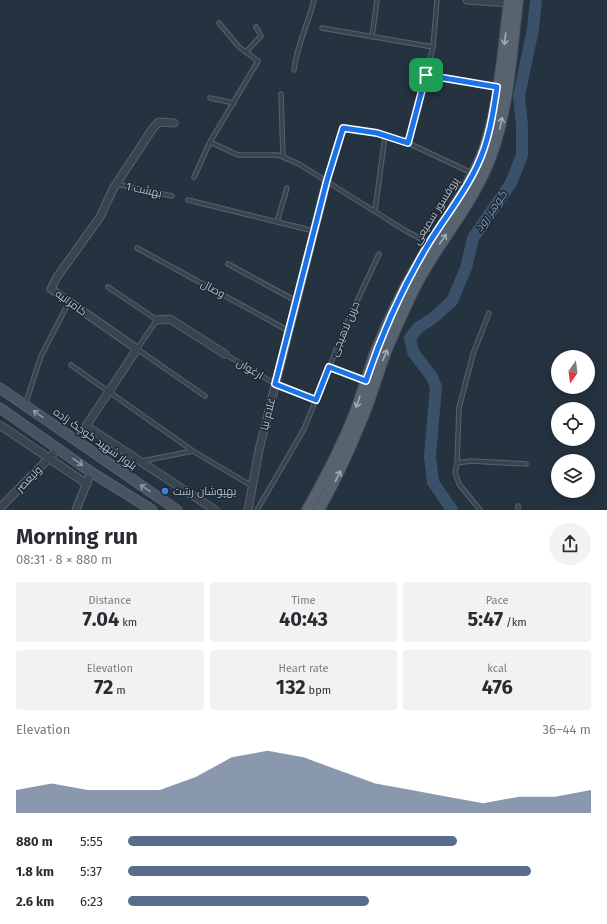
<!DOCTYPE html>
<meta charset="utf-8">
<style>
body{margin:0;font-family:"Fira Sans",Cairo,sans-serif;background:#f2f2f3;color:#2b2b33;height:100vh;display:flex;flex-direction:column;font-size:15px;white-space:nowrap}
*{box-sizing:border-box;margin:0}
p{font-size:13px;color:#7c7c81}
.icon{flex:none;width:22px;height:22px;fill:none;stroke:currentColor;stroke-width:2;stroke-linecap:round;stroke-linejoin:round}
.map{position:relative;height:510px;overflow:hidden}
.side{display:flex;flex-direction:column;background:#fff;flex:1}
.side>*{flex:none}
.needle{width:26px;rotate:194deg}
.fabs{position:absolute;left:551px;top:350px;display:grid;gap:8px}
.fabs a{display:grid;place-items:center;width:44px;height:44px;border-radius:50%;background:#fff;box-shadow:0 2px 10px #0003;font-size:20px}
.pin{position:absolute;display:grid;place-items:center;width:34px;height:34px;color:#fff;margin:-17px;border-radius:8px;box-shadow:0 2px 6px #0006}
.round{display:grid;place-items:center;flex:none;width:42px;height:42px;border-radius:21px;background:#f2f2f3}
.headline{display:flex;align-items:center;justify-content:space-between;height:68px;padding:0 16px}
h1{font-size:22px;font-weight:700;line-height:30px}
.metrics{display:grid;grid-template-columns:repeat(3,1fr);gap:6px;height:68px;padding:4px 16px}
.metrics div{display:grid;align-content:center;border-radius:4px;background:#f2f2f3;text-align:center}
.metrics b{font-size:20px;font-weight:700}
.metrics small{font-size:11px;font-weight:400}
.metrics p{font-size:11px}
.chart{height:112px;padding:8px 16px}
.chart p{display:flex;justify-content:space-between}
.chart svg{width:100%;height:72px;margin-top:4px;fill:#586d8b;opacity:.7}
ul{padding:0 16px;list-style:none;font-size:13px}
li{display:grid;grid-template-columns:64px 48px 1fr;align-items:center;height:30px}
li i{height:10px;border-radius:5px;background:#586d8b}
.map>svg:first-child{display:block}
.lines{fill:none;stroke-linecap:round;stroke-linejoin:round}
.river{stroke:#3b5169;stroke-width:12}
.lane-casing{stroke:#57626d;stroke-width:5.5}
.street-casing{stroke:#57626d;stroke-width:9}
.secondary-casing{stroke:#57626d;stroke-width:11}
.primary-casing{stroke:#434d59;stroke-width:12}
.lane{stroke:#39444f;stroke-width:3.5}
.street{stroke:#39444f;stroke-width:7}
.secondary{stroke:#475362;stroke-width:9}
.primary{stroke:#57636f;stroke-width:10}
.oneway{stroke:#a3adb8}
.oneway2{stroke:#8f99a6}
.route-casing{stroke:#fff;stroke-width:8}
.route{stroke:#1a73e8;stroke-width:5}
.shop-dot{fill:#3f7fe0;stroke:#1e2935;stroke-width:1.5}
.labels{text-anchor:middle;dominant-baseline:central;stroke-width:3;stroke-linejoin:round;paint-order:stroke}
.street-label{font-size:11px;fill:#b6bfca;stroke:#1e2935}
.poi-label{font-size:11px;fill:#b6bfca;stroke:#1e2935;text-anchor:start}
.water-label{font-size:12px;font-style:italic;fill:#7691ad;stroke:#1e2935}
</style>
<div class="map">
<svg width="607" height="510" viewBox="0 0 607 510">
<rect width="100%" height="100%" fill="#253240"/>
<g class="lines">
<path class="river" d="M452,510L433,482L430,456L436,387L432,377L413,352L410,338L418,328L433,318L452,301L466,268L473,238L511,183L522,155V125L519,96L533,29L536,0"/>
<g class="lane-casing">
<path id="lane" d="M322,28L433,47
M372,37L377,0
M246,52L261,36L256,27
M294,70C297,44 308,25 314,0
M426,75L497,87
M281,94L283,157
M210,98L234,103
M210,142L238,155H278L299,164L406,231L429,243
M408,143L433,47L437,0
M194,177L210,142L258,61L239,47L219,23
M327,180L343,128L377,133L408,143L472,173
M116,184L172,196
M188,200L314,231
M375,211L385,136
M277,222L287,188
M137,248L289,331
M228,264L296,301
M108,287L157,320L137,349L205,396
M225,354L275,384L316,400
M71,365L193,451
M329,367L365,381
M25,405L41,356L69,302
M142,461L193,451L252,486
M457,463L459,408L473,354L489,313
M518,506V510
M257,510L304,429L350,316L379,254
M480,510L459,484L455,472L457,463L471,461L526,464"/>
</g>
<g class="street-casing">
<path id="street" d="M467,0L509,3
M157,320L170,319L225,354
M0,425L87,484
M86,426L215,510
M79,442L86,426L137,349L51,289L57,277L100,217L113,189L153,128L159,122L174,123
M0,508L58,449
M76,510L91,472
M248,510L259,450L327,180"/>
</g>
<g class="secondary-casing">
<path id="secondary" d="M0,388L177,510
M0,408L91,472L152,510"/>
</g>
<g class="primary-casing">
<path id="primary" d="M307,510C325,478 342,446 355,412C362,393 368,374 374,355C382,335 391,315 400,297C422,251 455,212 477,166C498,122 503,50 509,0
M319,510C336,480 350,449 363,417C371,398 377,377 384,357C391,338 400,320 408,302C429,254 465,216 486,169C509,117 511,56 518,0"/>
</g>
<use href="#lane" class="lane"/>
<use href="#street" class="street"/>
<use href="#secondary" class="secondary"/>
<use href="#primary" class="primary"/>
</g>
<defs><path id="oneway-shaft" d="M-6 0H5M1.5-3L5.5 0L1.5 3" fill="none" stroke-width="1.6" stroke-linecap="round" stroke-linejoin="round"/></defs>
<g class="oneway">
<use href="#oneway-shaft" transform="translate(505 39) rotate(97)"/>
<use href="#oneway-shaft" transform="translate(501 123) rotate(-78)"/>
<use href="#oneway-shaft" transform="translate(443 239) rotate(-55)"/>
<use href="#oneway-shaft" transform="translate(385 355) rotate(-68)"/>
<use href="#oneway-shaft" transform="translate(358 402) rotate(109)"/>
<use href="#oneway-shaft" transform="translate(338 476) rotate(-64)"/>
</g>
<g class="oneway2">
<use href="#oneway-shaft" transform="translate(38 414) rotate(-145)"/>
<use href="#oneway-shaft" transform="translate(78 462) rotate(35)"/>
<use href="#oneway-shaft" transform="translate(145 488) rotate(-146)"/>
</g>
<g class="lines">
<g class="route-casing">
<path id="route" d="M426,75L497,87C493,114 489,141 477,166C464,194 445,217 429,243C403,286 382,333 366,381L329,367L316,400L275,384L327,180L343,128L377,133L408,143Z"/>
</g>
<use href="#route" class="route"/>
</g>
<circle class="shop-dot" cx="165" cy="491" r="4"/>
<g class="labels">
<g class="street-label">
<text transform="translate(144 190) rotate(12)">بهشت 1</text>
<text transform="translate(436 211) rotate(-58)">پروفسور سمیعی</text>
<text transform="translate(213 289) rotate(29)">وصال</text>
<text transform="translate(71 303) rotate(36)">کامرانیه</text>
<text transform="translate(345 329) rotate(-67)">حزین لاهیجی</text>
<text transform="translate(250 369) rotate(31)">ارغوان</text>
<text transform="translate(268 414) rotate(-76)">غلام نیا</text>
<text transform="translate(95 439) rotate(35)">بلوار شهید کوچک زاده</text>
<text transform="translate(29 479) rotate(-46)">ولیعصر</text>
</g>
<g class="poi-label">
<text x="173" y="491">بهپوشان رشت</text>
</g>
<g class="water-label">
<text transform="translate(491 211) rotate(-55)">گوهر رود</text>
</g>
</g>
</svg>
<div class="fabs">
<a><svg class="needle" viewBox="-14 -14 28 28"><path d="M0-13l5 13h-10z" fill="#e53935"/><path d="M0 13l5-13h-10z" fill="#7c7c81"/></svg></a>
<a><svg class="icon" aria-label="locate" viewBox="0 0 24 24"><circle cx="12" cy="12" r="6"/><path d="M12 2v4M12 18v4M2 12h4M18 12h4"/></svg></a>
<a><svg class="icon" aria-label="layers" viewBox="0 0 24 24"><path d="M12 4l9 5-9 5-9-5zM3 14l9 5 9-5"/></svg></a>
</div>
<div class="pin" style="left:426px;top:75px;background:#1e9e55"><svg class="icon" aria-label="arrive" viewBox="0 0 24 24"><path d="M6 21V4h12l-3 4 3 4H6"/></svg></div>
</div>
<section class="side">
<div class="headline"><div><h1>Morning run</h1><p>08:31 · 8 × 880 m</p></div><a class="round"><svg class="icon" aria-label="share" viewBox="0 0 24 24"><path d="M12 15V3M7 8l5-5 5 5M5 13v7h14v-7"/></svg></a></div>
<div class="metrics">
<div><p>Distance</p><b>7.04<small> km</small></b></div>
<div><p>Time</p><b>40:43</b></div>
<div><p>Pace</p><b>5:47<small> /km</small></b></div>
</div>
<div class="metrics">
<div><p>Elevation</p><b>72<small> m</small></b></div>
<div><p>Heart rate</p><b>132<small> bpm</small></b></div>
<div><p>kcal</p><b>476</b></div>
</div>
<div class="chart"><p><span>Elevation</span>36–44 m</p>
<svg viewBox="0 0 160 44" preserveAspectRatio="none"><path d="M0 44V30L10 26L20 30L30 30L40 30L50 22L60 10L70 6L80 10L90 18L100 26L110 30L120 34L130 38L140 34L150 34L160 30V44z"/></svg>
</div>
<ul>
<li><b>880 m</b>5:55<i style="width:71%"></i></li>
<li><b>1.8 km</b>5:37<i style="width:87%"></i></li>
<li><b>2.6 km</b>6:23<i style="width:52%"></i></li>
</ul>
</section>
